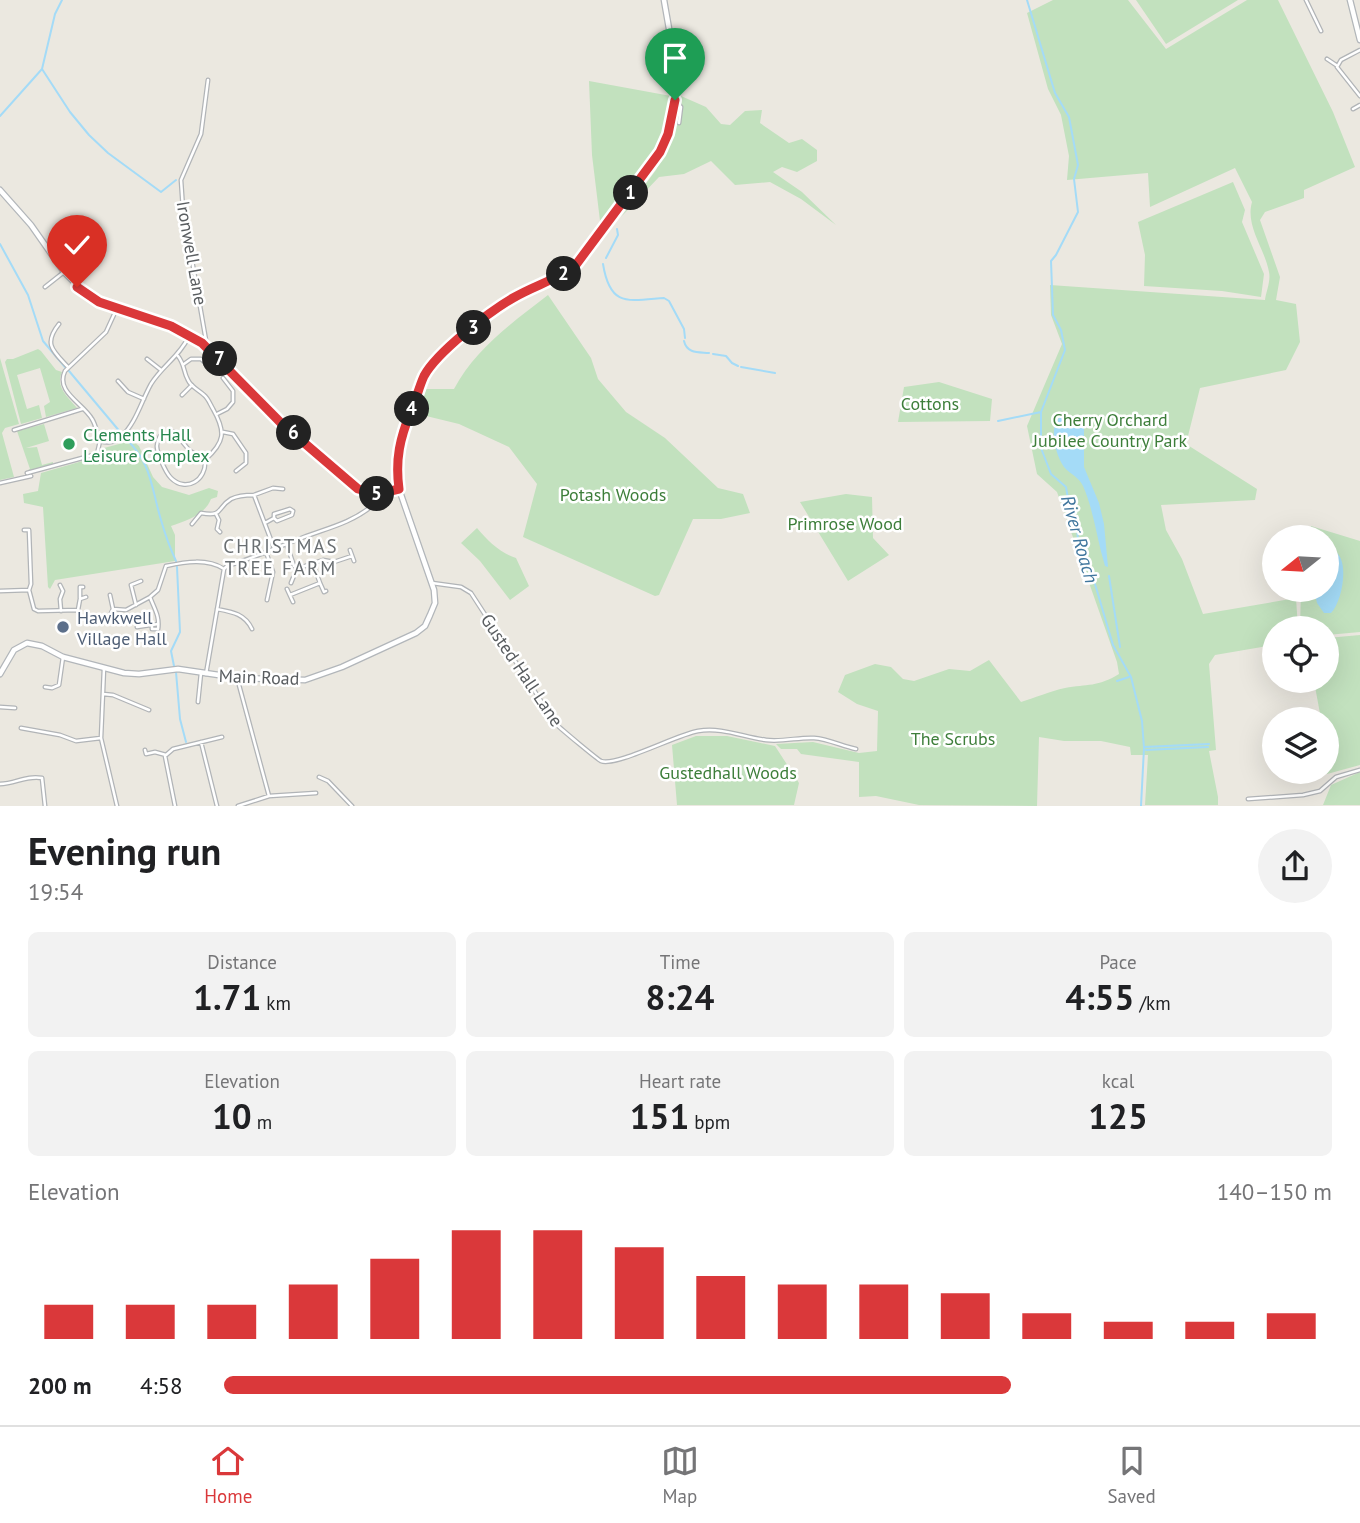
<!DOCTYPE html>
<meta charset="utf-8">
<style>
body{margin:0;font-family:"PT Sans",sans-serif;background:#f2f2f2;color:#202124;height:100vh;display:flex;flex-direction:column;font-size:26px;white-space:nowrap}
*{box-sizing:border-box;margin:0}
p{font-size:23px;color:#757577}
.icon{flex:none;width:38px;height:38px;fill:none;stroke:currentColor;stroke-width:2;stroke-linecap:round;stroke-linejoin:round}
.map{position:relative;height:806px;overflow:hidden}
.drawer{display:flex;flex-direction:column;background:#fff;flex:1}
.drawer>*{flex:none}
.needle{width:46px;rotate:252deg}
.fabs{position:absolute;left:1262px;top:525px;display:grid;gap:14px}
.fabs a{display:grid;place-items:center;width:77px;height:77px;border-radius:50%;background:#fff;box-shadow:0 7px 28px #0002;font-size:35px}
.pin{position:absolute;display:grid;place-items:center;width:60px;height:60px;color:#fff;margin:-72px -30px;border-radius:50% 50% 50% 0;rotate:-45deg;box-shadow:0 0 7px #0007}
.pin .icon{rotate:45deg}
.km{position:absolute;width:35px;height:35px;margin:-18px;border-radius:50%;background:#222;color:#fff;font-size:19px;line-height:35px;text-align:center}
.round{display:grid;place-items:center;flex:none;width:74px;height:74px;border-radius:37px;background:#f2f2f2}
.overview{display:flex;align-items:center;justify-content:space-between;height:119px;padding:0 28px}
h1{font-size:38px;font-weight:700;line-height:52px}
.figures{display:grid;grid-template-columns:repeat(3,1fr);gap:10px;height:119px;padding:7px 28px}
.figures div{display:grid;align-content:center;border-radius:10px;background:#f2f2f2;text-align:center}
.figures b{font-size:35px;font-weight:700}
.figures small{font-size:19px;font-weight:400}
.figures p{font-size:19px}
.chart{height:196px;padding:14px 28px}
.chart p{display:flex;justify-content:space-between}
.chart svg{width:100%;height:126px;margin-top:7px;stroke:#da383a;stroke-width:6}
ul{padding:0 28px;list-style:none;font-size:23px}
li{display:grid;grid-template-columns:112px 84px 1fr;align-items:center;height:52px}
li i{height:18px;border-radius:9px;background:#da383a}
.tab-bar{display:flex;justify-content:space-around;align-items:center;height:98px;border-top:2px solid #e0e0e0;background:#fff;font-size:19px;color:#757577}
.tab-bar a{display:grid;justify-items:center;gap:4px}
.tab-bar .selected{color:#da383a}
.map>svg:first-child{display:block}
.green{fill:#c2e1be}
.water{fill:#a4dbf7}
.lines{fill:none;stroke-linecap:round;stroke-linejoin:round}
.stream{stroke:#a4dbf7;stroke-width:2}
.street-casing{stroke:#b1b4b7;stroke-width:5}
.secondary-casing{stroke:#b2b6ba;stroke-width:7}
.street{stroke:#fff;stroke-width:2.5}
.secondary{stroke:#fff;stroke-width:4.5}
.route-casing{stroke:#fff;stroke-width:14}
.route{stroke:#da383a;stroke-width:9}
.leisure-dot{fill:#2e9e5b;stroke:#fff;stroke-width:2.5}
.service-dot{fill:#5c6f8a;stroke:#fff;stroke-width:2.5}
.labels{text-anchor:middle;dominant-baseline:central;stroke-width:5;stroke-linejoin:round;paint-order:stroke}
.street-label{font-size:18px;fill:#595d60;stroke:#fff}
.park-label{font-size:18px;fill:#3d7e3a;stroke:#fff}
.leisure-label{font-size:18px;fill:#27864d;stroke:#fff;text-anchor:start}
.service-label{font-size:18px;fill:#4e5e75;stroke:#fff;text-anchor:start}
.water-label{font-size:19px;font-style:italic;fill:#41779e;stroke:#fff}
.neighbourhood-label{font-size:19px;letter-spacing:2px;fill:#6a6f72;stroke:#fff}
</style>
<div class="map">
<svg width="1360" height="806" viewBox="0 0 1360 806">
<rect width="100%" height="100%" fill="#ebe8e0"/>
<path class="green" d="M1053,0H1128L1166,49L1247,0H1278L1333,112L1355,167L1304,190V198L1265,212L1260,220L1280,277L1276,300L1296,304L1300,342L1286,370L1200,388L1186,444L1257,489L1255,500L1161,505L1166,530L1182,559L1203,614L1296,598L1298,628H1274V645L1215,655L1209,664L1216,750L1209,751L1218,797V805H1145L1148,755H1131L1130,747L1101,741H1064L1039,737L1037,806L919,805L876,796L859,797V762L801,754L797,749H781L776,744L813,742L859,753L877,751L878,711L857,704L838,692L845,675L875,664L891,667L903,679L914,681L949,669L970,671L989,660L1021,702C1035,698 1050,691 1065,688C1087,684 1098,687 1119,674L1117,662L1057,492L1037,474L1027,426L1062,344L1051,315L1050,285L1265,300C1266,292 1271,281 1269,272C1265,249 1245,226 1252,202L1235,168L1150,207L1148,173L1067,180L1069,156L1061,115L1048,89L1027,13Z
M1136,0H1238L1166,44Z
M589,81L671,96C664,148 632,188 601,229L592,155Z
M681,96L706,107L721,124L730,125L745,111L762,110L760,123L789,143L802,139L817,150V161L797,172L782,167L773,172L802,192L836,225L801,199L770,182L735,185L711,161L684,174L659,177L621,217L656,170L672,136Z
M1233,182L1245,210L1242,222L1264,274L1261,297L1222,291L1144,286L1145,255L1138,222Z
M548,295L591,358L598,379L626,412L665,438L718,488L743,494L750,513L721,519H693L659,595L655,596L523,537L537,484L509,447L459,424L418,414L426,389H454C475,349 513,322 548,295Z
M38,349L41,351L56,370L62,372C55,387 68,397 77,408L46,417L44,406L50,402L40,368L17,375L27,409L39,405L42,418L21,424L5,362L7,359H13Z
M0,358L19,424L5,428L2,433L14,477L0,480Z
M939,382L992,399L990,421L898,422L904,387Z
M44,424L49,441L26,448L37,447L42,465L53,462V465L30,471L28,470L30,469L17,431Z
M126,436L139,446L153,477L162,487L189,495L209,488L218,491L217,497L211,499C205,515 186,521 171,526L175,535V561L55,580L50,589L48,587L43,507L24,503L23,494L38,491L41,473L93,458L104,448L119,444Z
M846,494L872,497L873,538L889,555L848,581L800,502Z
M1311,526L1360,541V632L1327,635L1326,628H1300L1301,590H1326V537H1309Z
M477,528C488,541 500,553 516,558L529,586L510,600L480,561L461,543Z
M1360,635V765L1327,774L1326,719H1321L1314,681H1326L1327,638Z
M696,736H727L775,746L799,783L794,805H677L672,745Z
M1360,772V805H1323L1331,785Z"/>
<path class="water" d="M1061,416H1077L1084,422V467L1099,503L1104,524L1108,567L1105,566C1097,540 1094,511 1083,486C1079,477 1070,474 1064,467C1055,454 1048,426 1061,416Z
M1327,553H1337C1349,564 1342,602 1331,613H1324L1317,603L1314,590H1326Z"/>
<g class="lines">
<path class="stream" d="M1027,0L1055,93L1069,117L1078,165L1074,179L1078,212L1056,255L1051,261L1053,315L1061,330L1065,350L1041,412V448L1051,474L1066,487L1070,511L1077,527L1078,540L1095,584L1113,645L1131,677L1142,721L1144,748L1141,806
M42,69L70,112L89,135L108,153L161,192L176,180
M0,116L42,69L55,14L62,0
M0,244L28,295L43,341L65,367
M606,258L618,235L617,229
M603,264C610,307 627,301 664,298L669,301L684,329L685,338
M684,341C687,354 699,352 709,353
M713,354L726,356L732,363L738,366
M741,367L775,373
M69,371L121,433
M998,421L1041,412
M124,437C152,462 151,487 161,520C165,534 170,548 176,561
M1109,576L1120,647
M174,666L171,651L180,632L177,567
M176,672L180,719L186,742
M1117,681L1129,677
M1144,747L1209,744
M1146,750L1208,747"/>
<g class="street-casing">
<path id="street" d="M1306,0L1321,31
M1360,50L1341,60L1337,67L1360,96
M1327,59L1336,65
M675,100L681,107L679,123
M1353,109L1360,105
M45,287L64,272
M117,308L106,332L65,371C55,392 83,403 92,419C96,425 97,434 100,441C107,443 115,443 121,437C136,423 141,402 151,384C162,366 180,356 189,336
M59,324C43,344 53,351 68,367
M207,346L183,209L181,180L201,134L208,80
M178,356C185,365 183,371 188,380C191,387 199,390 204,395C208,398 210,404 213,409C226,432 225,442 205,460C207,480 186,493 171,478C166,473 163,465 160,458C157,450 155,444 160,436L174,432L190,451L205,460
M147,359L161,370
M184,364L191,359H201L215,371
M118,381L128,392L144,399
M182,395L192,385
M217,414L227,409L233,402V391L223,378
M14,430L82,409
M223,432L233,434L246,453V463L236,471
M27,473L97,454L100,441
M0,483L31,476
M254,495L273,488L283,489
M216,514L219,520L217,529L220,532
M274,518V514L290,509L293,511
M265,523L274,518L277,521L292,515L293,511
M192,524L201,513C224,517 216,508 231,499C237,496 247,495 254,495L274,548
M24,530H29L31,584L29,590
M287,545L294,566L299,568L323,560L334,562L352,556
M350,550L354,561
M266,552L273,572L267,600
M291,583L297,568
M320,583L324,592L326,591
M432,583L461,587L471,593L556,724C561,729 597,759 601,761C616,767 678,734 698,731C722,727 743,737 766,740C784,742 799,737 814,738C828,739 842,746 856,749
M60,585L63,591L60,599L61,611
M287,589L293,602
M0,591L29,590L34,609L38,611L78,610L79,616
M110,595L113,609
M290,595L320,583L313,564
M150,597C154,608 160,616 158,629H152V625L158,624
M80,598V587H83
M136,605L131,585L141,581
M217,609C233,612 245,614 252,629
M78,610L80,599L86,597
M108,620L113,609L126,610L150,597L158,590L166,566C185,562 207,558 224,569
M137,627L150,625
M104,668L101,738L117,806
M206,674L224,569L227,566C254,558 278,547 304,537C328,528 351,523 372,506L374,494
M239,678V685L269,796
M45,687L52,688L59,685L63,657
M103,694L113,695L149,710
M198,702L201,673
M0,707L15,708
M21,728L60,735L76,741L101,738
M201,742L217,806
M145,750L146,754L155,752L166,755
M319,777L328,781L352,806
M0,784C15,784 26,775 42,778L45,806
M1248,799L1303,795L1320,791L1336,777L1360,770
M175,806L165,756L173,749L222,737
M238,806L269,796L316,793"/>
</g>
<g class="secondary-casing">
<path id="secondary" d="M1350,0L1360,40
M0,190L31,225L64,272L84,292L107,305L171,326L202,343L281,423L358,489L378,494L399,489
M0,674L14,650L27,643L42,646L63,657L124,673L139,674L178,669L239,678L305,680L342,667L416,633L425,626L430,615L435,603L434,590L399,489L397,468L400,437L424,376L438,358L503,305L531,288L565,274L574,266C612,219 675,154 676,91C676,61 669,30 664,0"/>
</g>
<use href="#street" class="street"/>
<use href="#secondary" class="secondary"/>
</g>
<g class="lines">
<g class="route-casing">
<path id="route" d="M77,287L99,302L171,326L202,343L281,423L358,489L378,494L399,489C395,459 400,438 411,411C416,400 419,387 424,376C437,352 489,312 513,298C533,286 556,280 575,266L660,152L668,134L675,100"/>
</g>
<use href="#route" class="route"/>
</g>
<circle class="leisure-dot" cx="69" cy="444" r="7"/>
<circle class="service-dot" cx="63" cy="627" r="7"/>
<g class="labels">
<g class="street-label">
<text transform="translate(192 253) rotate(80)">Ironwell Lane</text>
<text transform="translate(522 670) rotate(56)">Gusted Hall Lane</text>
<text transform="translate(259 677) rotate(2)">Main Road</text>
</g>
<g class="park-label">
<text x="930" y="403">Cottons</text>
<text x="1110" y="419">Cherry Orchard<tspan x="1110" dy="21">Jubilee Country Park</tspan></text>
<text x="613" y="494">Potash Woods</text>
<text x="845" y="523">Primrose Wood</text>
<text x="953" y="738">The Scrubs</text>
<text x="728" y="772">Gustedhall Woods</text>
</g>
<g class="leisure-label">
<text x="83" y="434">Clements Hall<tspan x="83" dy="21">Leisure Complex</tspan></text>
</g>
<g class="service-label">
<text x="77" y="617">Hawkwell<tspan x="77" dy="21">Village Hall</tspan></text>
</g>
<g class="water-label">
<text transform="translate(1080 539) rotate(74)">River Roach</text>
</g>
<g class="neighbourhood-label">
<text x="281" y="546">CHRISTMAS<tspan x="281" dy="22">TREE FARM</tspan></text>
</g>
</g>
</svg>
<div class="fabs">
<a><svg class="needle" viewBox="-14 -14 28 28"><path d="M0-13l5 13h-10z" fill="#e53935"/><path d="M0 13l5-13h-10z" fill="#757577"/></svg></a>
<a><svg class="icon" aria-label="locate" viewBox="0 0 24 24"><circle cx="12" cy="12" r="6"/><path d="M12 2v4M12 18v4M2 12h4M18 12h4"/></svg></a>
<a><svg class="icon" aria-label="layers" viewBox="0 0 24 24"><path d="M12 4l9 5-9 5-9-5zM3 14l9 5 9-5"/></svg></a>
</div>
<div class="pin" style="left:675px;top:100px;background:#1e9e55"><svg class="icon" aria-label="arrive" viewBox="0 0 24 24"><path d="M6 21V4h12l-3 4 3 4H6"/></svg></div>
<div class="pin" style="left:77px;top:287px;background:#d93025"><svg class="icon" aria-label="check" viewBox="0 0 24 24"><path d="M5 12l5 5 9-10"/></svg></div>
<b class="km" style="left:631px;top:193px">1</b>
<b class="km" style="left:564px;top:274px">2</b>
<b class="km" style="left:474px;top:328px">3</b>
<b class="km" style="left:412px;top:409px">4</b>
<b class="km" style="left:377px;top:494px">5</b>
<b class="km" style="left:294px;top:433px">6</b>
<b class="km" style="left:220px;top:359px">7</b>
</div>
<section class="drawer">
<div class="overview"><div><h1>Evening run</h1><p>19:54</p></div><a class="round"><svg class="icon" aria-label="share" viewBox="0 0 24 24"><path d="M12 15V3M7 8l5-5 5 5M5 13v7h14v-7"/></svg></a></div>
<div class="figures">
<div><p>Distance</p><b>1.71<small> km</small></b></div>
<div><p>Time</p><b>8:24</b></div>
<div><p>Pace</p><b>4:55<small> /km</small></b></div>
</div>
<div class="figures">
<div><p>Elevation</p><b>10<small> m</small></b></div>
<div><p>Heart rate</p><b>151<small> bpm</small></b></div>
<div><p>kcal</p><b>125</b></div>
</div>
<div class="chart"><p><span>Elevation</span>140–150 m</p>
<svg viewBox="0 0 160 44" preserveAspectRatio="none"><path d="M5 44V32M15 44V32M25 44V32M35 44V25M45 44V16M55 44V6M65 44V6M75 44V12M85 44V22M95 44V25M105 44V25M115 44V28M125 44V35M135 44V38M145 44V38M155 44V35"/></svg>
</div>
<ul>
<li><b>200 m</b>4:58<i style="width:71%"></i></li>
</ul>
</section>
<nav class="tab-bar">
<a class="selected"><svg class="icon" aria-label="home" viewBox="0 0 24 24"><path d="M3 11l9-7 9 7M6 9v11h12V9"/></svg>Home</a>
<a><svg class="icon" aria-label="map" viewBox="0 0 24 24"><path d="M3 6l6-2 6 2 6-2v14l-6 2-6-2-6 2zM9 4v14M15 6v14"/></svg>Map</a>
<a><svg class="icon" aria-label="saved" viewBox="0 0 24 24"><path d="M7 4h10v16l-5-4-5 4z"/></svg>Saved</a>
</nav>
